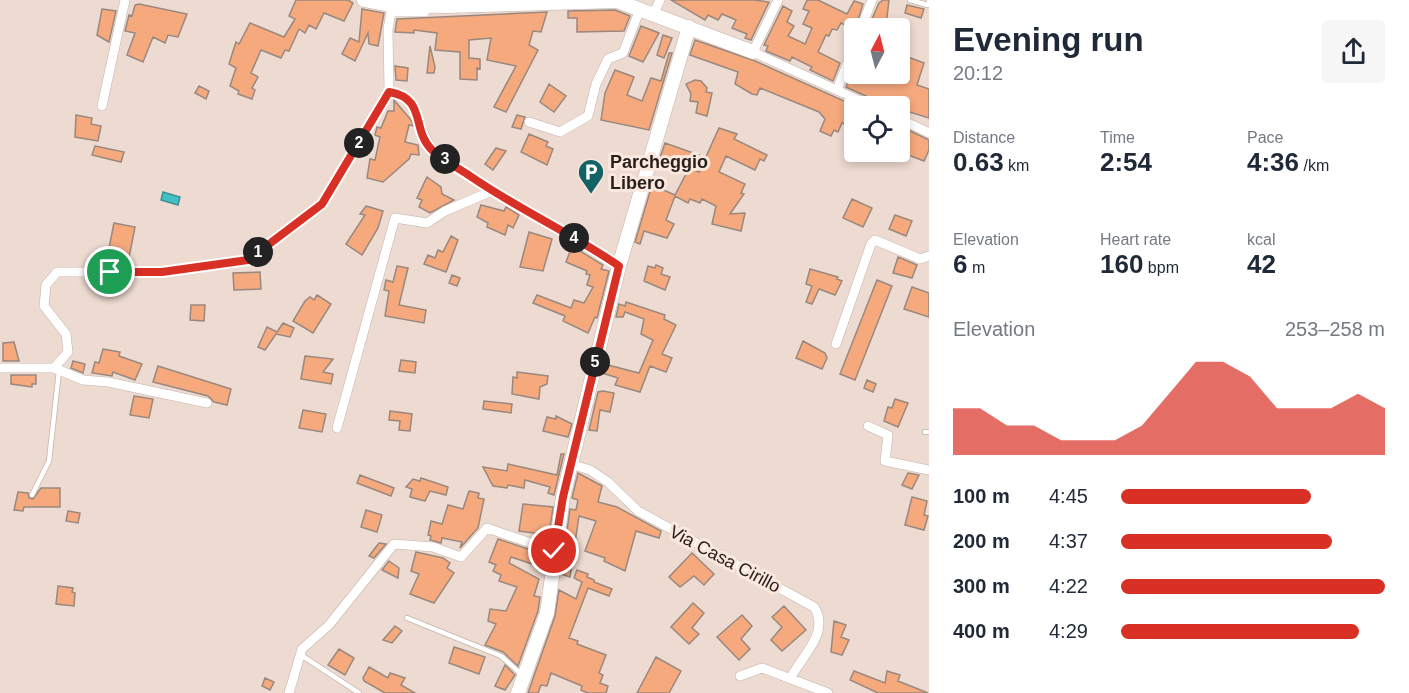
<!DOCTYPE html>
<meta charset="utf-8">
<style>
body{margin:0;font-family:Helvetica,sans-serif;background:#f6f6f7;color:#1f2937;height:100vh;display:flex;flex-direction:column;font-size:22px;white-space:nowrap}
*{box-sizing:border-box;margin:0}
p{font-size:20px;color:#747a83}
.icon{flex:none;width:33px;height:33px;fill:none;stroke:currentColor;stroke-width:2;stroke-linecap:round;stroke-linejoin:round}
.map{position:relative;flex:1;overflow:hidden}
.details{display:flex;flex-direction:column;background:#fff;width:480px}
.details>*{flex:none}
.needle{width:39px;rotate:7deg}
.buttons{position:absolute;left:844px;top:18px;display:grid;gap:12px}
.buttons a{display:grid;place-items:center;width:66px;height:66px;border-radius:6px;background:#fff;box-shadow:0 3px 9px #0003;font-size:30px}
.pin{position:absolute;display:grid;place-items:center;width:51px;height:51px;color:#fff;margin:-26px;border:3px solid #fff;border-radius:50%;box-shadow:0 2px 6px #0007}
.km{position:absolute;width:30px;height:30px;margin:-15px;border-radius:50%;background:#222;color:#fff;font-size:16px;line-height:30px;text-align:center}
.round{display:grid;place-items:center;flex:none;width:63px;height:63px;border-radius:6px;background:#f6f6f7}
.summary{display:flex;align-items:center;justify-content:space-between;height:102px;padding:0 24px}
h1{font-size:33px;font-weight:600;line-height:45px}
.metrics{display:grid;grid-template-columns:repeat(3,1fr);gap:9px;height:102px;padding:6px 24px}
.metrics div{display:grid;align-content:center}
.metrics b{font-size:26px;font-weight:600}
.metrics small{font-size:16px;font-weight:400}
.metrics p{font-size:16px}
.chart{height:168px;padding:12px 24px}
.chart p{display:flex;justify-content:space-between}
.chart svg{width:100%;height:108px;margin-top:6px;fill:#d93025;opacity:.7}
ul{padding:0 24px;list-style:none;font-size:20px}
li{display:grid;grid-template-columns:96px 72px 1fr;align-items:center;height:45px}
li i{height:15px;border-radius:8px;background:#d93025}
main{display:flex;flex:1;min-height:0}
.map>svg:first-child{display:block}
.water{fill:#43c0c6;stroke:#3a9093;stroke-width:1.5}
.building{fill:#f6a97d;stroke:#99887e;stroke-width:1.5}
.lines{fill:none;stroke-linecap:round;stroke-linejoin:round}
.lane-casing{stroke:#c5b2a8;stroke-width:6}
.street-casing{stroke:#c5b2a8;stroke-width:10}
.secondary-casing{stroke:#c5b2a8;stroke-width:15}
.lane{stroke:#fff;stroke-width:4.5}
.street{stroke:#fff;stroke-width:9}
.secondary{stroke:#fff;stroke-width:14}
.route-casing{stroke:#fff;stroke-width:12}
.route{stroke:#d93025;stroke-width:8}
.labels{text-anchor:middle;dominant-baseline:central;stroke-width:6;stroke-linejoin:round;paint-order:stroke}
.poi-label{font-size:18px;font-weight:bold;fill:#261f1c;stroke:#fae7dd;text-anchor:start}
.street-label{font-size:18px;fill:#261f1c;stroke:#fae7dd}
</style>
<main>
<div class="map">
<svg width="929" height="693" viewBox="0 0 929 693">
<rect width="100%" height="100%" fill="#eddad0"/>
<path class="water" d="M163,192L180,197L178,205L161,200Z"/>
<path class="building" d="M296,0H348L353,3L344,21L324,13L316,29L309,25L305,33L299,29L289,51L285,50L281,58L261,50L251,73L258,77L252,88L255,90L252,99L238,94L239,91L230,86L236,68L229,64L236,42L239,44L250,23L284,37L295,19L289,16Z
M671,0H754L769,2L751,40L745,38L747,34L732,28L736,20L722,14L718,20L708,15L705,20Z
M807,0H818L847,14L854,1L863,4L855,30L841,23L837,30L832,29L829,36L826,35L818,52L840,63L833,81L810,70L812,67L792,57L790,61L766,51L768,46L764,45L783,6L792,11L787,22L794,26L788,36L805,44L812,28L803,24L809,11L803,9Z
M883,0H889L886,26L871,21L879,3Z
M139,4L187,14L178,37L168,35L165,43L153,37L143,62L127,55L135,33L125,31L129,15L132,16L135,5Z
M907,5L924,9L921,18L905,13Z
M102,9L116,11L109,42L97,35Z
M362,9L384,13L378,46L369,44L368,33L355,61L342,54L350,38L359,42Z
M615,10L630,16L624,31L577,32V18H568V11Z
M547,12L541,32L533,31L529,45L538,50L506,112L494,107L516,66L487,60L491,38L469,40V58L480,59V69L477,68V80L460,79V52L435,50L437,33L414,30V33L395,32L397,19Z
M641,26L659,33L643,62L629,56Z
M663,35L672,38L664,58L657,55Z
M695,40L755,61L855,106V124L849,120L847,125L842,123L838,132L834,130L831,136L820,131L825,119L819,112L760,88L757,95L752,94L735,84L738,72L690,55Z
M430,46L435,67L434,73H427Z
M669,53H672L649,130L601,120L605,93L615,70L634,77L627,95L642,101L651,78L661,81Z
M900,54L924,63L917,85L929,89V118L900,109V106H892L894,101L868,97L846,87L855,63V74H900Z
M395,66L408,68L407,81L396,80Z
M695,80L701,81L707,88L706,92L712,93L707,116L696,113L698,102L690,101L691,94L686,84Z
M549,84L566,96L554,112L540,102Z
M199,86L209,91L206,99L195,93Z
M394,100L411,120L414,126L409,125L405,142L418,145L419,155L411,154L409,159L383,182L367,178L370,159L375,160L380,137L375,135L377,127L381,128L388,111H394Z
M76,115L92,118L91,124L101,126L98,141L75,137Z
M517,115L525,117L521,129L512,127Z
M900,126L929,140V150L924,161L900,152Z
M719,128L737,134L734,139L767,155L764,161L760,159L755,170L726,156L719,172L745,184L741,193L744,194L730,214L745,213L741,231L712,224L716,206L702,199L700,203L690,199L688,203L675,196L666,220L674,224L667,238L644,231L640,244L635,242L652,185L675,195L687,172L658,164L665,143L699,155L696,171L699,172Z
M529,134L548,142L546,146L553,149L547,165L521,152Z
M95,146L124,152L121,162L92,155Z
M496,148L506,151L493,170L485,164Z
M427,177L441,187L442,194L454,200L430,213L419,207L422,200L417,198Z
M852,199L872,208L863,227L843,218Z
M481,205L504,211L506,207L519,215L513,228L508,225L505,235L487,227L488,223L477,217Z
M366,206L383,211L378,228L362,255L346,244L365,215L360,214Z
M895,215L912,221L906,236L889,229Z
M114,223L135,227L129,257L108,253Z
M529,232L552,239L543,271L520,267Z
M451,236L458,240L446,272L424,264L428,255L435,258L438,250L443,252Z
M572,246L603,265L601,269L609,271L597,318L595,317L588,333L563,321L565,316L533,303L537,295L571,308L574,300L584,303L593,287L587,285L590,275L586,274L587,271L566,262Z
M898,257L917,265L912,278L893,273Z
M656,265L663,268L661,274L670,277L665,290L644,281L648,266L655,268Z
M397,266L408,268L399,305L426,310L424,323L385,316L389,291L384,290L386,280L393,282Z
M810,269L838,277L837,279L842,281L835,295L819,289L812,304L806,302L812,286L806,284Z
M260,272L261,289L234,290L233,273Z
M452,275L460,278L457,286L449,283Z
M877,280L892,286L855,380L840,374Z
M912,287L929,293V317L904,309Z
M317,295L331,304L313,333L293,321L305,301L310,297L314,300Z
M626,302L665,315L664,319L676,325L662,354L672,358L666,372L650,366L640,392L615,385L618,378L602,373L604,364L639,373L653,340L641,334L644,319L625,312L623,317H616L619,304L625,306Z
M191,305H205L204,321L190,320Z
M283,323L294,328L290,337L276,334L265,350L258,347L267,327L277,332Z
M803,341L825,353L827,358L822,369L796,358Z
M14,342L19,361H3V343Z
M103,349L120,352L119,356L142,364L135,380L113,372L112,376L92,373L95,362L99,363Z
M305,356L333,359L323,372L333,374L331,384L301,379Z
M401,360L416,362L415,373L399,371Z
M73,361L85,364L83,373L71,368Z
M158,366L231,389L227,405L214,402L208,396L153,382Z
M517,372L548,376L547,384L540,387L539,399L512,394L513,377L517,378Z
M11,375H36V384H32V387L11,384Z
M867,380L876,384L873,392L864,388Z
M603,391L614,393L610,412L600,410L597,431L589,430L598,392Z
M134,396L153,399L149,418L130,415Z
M895,399L908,403L898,427L884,421L888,407L892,408Z
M484,401L512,404L511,413L483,409Z
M303,410L326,414L322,432L299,428Z
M390,411L412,414L410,431L399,430L400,421L389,420Z
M556,416L572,424L568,437L543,431L547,417L556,419Z
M561,454H564L554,495L548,493L550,487L525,480L524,488L508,485L507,488L493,486L483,467L507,471L508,464L557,475Z
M578,473L602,486L598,502L617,507L661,531L659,538L636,531L625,571L604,561L605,558L585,551L596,521L579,516L570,577L561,574L570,509L576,510L578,500L572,498Z
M908,473L919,475L912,489L902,485Z
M360,475L394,488L391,496L357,483Z
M421,478L448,487L446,495L430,491L425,501L410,497L412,489L406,487L413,479L420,481Z
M41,488H60V507H24L23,511L14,510L18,492L28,493L29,498L33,499Z
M469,491L479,493L478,498L484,499L478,528L460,548L462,542L442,538L441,543L430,540L431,536L428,535L431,521L442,524L448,505L463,509Z
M912,497L927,501L924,515L928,516L924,530L905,525Z
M523,504L553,507L549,535L519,531Z
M366,510L382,515L377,532L361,527Z
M68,511L80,513L78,523L66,521Z
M498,539L546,555L544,568L511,557L509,563L539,579L534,596L540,597L538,611L518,666L503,652L485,645L496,624L488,621L490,609L506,611L517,587L499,581L501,575L493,571L496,565L489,562Z
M379,543L386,544L374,558L369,556Z
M416,552L443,558L450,563L447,568L454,573L434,603L410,594L419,574L411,571Z
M692,553L714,574L704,585L694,576L680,587L669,577Z
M389,561L399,568L398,578L382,570Z
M577,570L588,574L587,577L594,580V582L612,589L609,596L588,588L569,638L578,641L577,644L606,655L599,673L603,675L600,683L608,686L606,693H588L581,690L582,686L551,673L547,686L541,685L538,693H528L555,616L559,590L576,599L582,582L574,578Z
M58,586L73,588L72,592L75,593L74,606L56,604Z
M693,603L704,613L692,628L699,634L689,644L671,627Z
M784,606L806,630L782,651L771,640L782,627L772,617Z
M742,615L752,626L741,639L750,649L739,660L717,637Z
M834,621L846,625L841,637L849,640L842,655L831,652Z
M395,626L402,631L392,643L383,640Z
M454,647L485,657L479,674L449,663Z
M339,649L354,658L345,675L328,665Z
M656,657L681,671L669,693H637Z
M505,665L515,675L505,690L495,686Z
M369,667L388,678L390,673L405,678L401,685L415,693H385L364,681L363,678Z
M854,671L885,683L887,671L900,675L898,681L928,693H878L850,680Z
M265,678L274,682L270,690L262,686Z"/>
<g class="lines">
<g class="lane-casing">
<path id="lane" d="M910,0L928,5L929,1
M925,432H929
M32,495L49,461L59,371
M407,618L501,656L522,675
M304,657L359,693"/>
</g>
<g class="street-casing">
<path id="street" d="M778,0L753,52L872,106
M654,13L660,0
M861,28L872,0
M837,90L855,44
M389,92C422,97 415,130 434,151L492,191L619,266
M102,106L125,0
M900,119L929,133
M529,122L560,132L588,116L596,84L608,59L623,53L640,9
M836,344L871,244L875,240L920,259L929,256
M0,368H54L68,352L66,334L44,306L46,285L57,272H162L248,260L322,204L389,92L388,29L391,12H425
M54,368L83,380L108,382L207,403
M868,426L888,435L885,461L929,470
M337,428L395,218L427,223L445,211L492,191
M571,464L590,470L608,482L638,511L814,607C831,633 800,658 790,679
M740,676L762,668L828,693
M289,693L302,649L329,625L394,544L433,547L461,557L487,528L554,551"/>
</g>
<g class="secondary-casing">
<path id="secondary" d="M364,0L390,5L446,6L617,1L753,52
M518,693L547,613L563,497L619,266L689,27"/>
</g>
<use href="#lane" class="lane"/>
<use href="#street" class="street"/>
<use href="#secondary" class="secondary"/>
</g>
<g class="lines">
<g class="route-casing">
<path id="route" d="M110,272H162L248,260L322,204L389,92C427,98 411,130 432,150C443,160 458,168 470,176C518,209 571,233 619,266L563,497L554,551"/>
</g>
<use href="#route" class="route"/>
</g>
<defs>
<g id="parking-pin" transform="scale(1.35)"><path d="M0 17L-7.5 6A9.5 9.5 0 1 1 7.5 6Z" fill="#126266" stroke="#fae7dd"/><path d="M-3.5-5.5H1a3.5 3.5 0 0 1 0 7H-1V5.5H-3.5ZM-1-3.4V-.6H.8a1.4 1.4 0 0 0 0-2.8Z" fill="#fff"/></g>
</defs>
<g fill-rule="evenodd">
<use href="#parking-pin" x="591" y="172"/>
</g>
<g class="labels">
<g class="poi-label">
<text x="610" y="162">Parcheggio<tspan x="610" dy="21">Libero</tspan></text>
</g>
<g class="street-label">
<text transform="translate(725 559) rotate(28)">Via Casa Cirillo</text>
</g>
</g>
</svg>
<div class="buttons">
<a><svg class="needle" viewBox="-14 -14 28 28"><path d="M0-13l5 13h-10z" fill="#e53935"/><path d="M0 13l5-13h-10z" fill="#747a83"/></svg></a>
<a><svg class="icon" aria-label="locate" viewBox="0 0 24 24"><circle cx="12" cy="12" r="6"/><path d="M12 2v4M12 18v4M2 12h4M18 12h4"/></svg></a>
</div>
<div class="pin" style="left:110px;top:272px;background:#1e9e55"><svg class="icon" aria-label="arrive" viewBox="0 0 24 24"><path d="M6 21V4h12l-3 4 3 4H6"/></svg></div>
<div class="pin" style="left:554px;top:551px;background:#d93025"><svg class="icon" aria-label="check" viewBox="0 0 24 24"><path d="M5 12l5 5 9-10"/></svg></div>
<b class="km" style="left:258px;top:252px">1</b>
<b class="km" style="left:359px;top:143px">2</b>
<b class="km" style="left:445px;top:159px">3</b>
<b class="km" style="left:574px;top:238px">4</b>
<b class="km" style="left:595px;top:362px">5</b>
</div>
<section class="details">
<div class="summary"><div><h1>Evening run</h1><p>20:12</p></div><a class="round"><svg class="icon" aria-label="share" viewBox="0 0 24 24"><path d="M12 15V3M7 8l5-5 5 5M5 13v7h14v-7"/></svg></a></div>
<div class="metrics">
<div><p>Distance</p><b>0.63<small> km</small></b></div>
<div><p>Time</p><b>2:54</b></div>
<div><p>Pace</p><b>4:36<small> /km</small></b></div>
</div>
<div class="metrics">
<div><p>Elevation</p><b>6<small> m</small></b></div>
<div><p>Heart rate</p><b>160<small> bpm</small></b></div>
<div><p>kcal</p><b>42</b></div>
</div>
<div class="chart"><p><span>Elevation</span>253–258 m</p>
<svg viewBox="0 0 160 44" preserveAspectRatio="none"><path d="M0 44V25L10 25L20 32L30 32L40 38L50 38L60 38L70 32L80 19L90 6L100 6L110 12L120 25L130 25L140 25L150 19L160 25V44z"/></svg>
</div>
<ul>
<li><b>100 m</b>4:45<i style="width:72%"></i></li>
<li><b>200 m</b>4:37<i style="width:80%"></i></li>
<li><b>300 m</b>4:22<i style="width:100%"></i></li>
<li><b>400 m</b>4:29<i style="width:90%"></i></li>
</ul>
</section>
</main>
